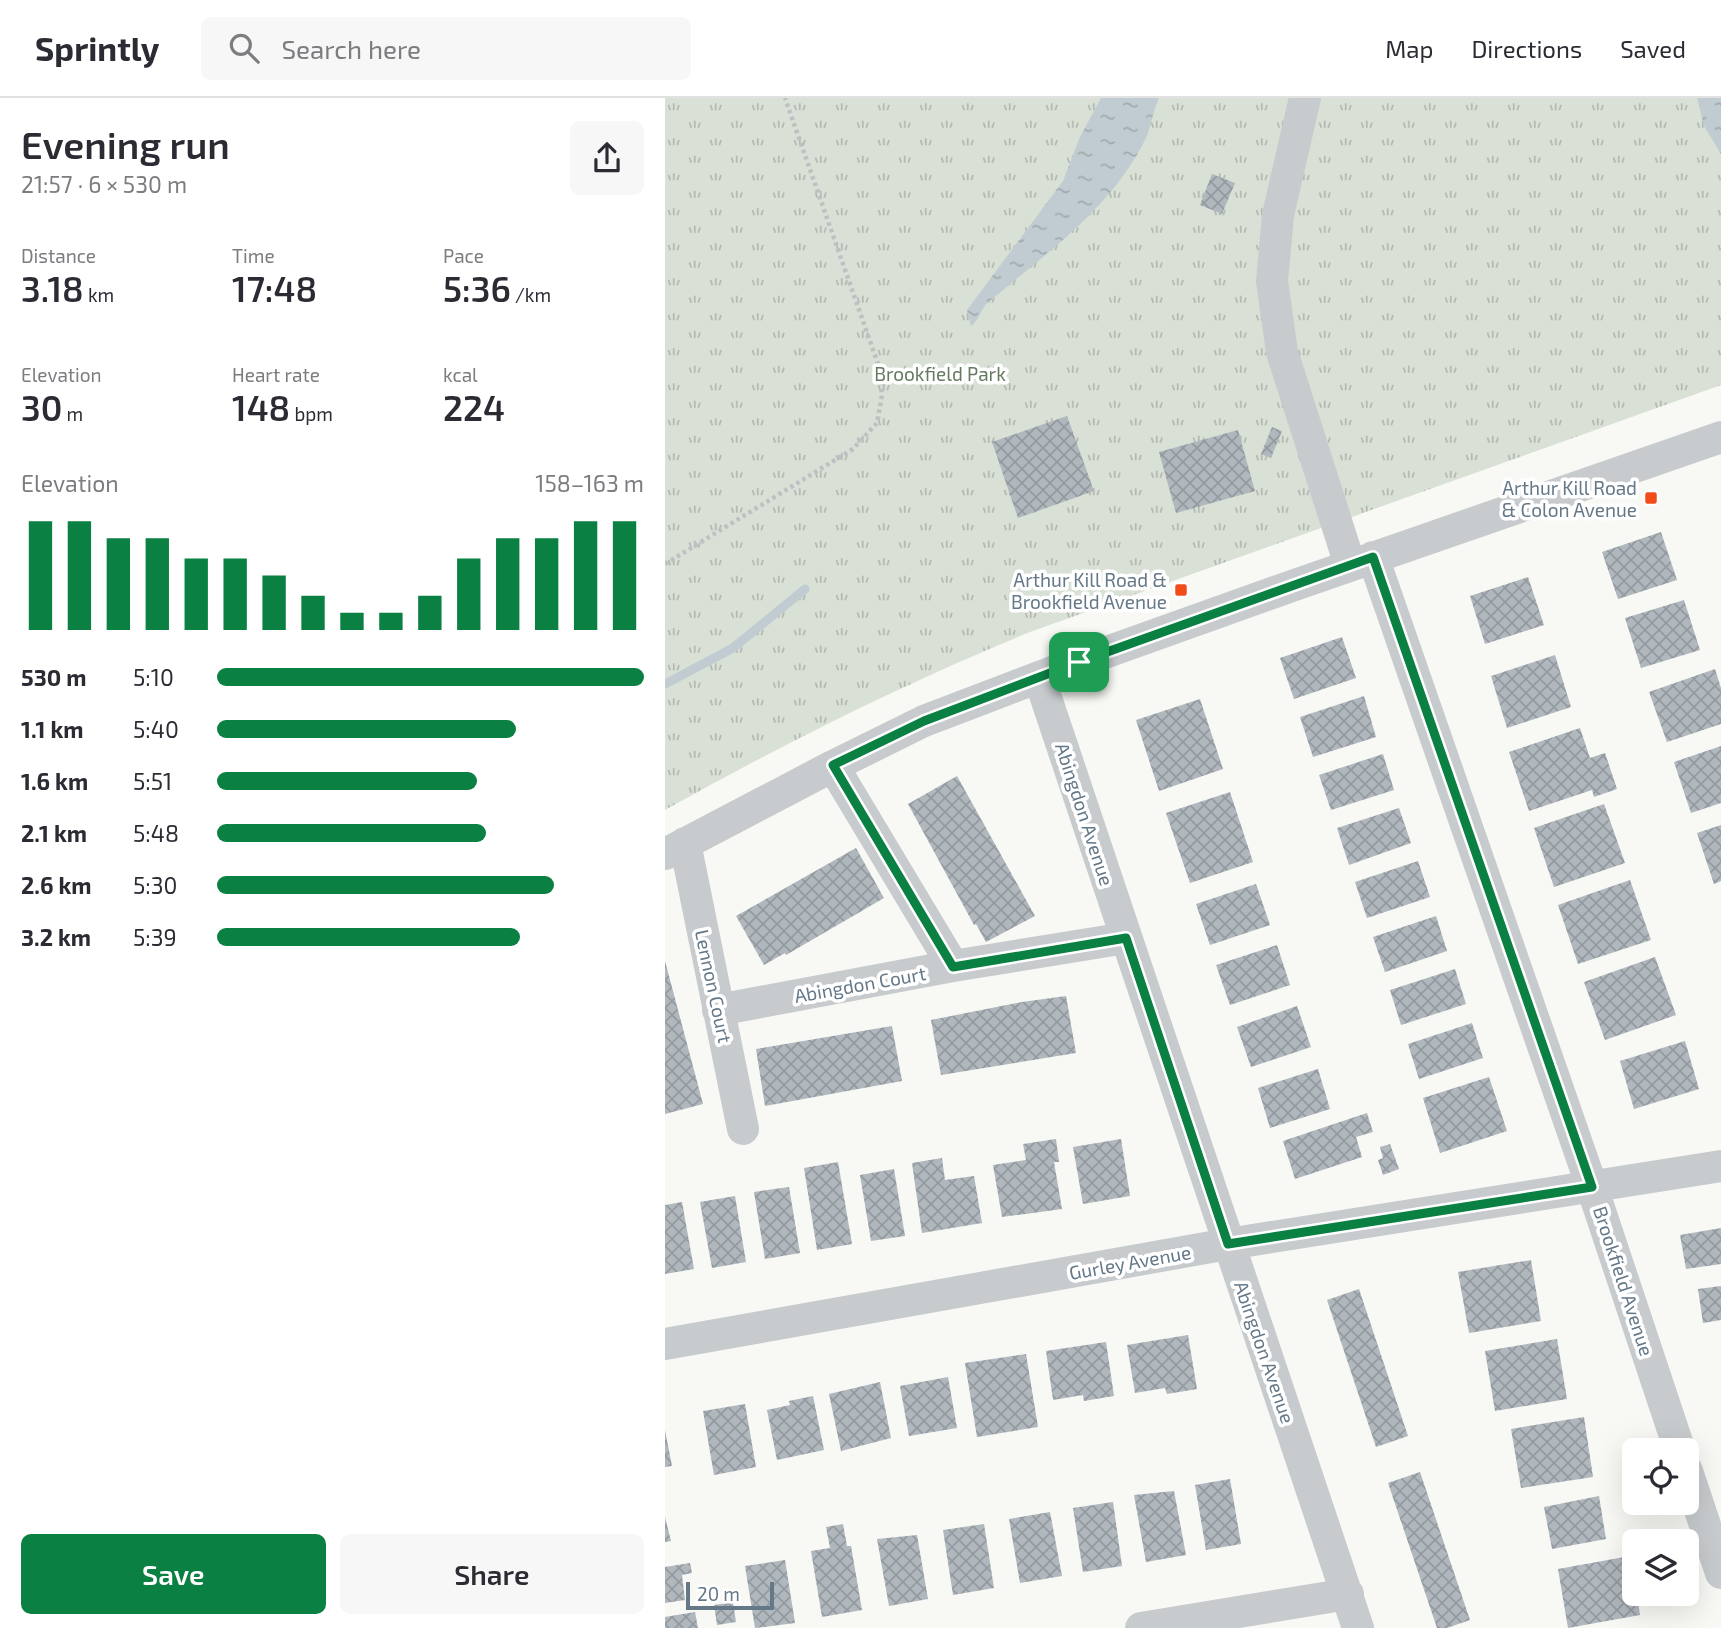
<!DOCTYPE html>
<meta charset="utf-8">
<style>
body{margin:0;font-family:"Exo 2",sans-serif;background:#f7f7f7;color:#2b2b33;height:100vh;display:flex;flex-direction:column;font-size:26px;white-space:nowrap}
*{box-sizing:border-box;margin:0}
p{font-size:23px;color:#7c7c81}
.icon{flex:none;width:38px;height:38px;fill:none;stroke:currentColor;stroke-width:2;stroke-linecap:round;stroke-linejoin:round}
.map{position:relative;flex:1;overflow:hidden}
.drawer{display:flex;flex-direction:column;background:#fff;width:665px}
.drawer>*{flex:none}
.controls{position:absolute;left:957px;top:1340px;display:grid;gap:14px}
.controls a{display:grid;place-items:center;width:77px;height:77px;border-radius:10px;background:#fff;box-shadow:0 7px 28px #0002;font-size:35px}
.scale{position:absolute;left:21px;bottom:18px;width:88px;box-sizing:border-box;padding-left:7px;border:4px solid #647888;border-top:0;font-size:19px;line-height:24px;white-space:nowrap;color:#647888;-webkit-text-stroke:5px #fff;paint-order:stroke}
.pin{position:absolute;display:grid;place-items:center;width:60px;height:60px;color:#fff;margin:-30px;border-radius:14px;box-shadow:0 4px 10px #0006}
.round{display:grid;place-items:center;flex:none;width:74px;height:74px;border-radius:10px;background:#f7f7f7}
.headline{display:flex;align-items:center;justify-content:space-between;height:119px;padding:0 21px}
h1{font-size:38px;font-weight:600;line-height:52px}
.metrics{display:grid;grid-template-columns:repeat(3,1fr);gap:10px;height:119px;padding:7px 21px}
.metrics div{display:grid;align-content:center}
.metrics b{font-size:35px;font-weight:600}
.metrics small{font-size:19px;font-weight:400}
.metrics p{font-size:19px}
.chart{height:196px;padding:14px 21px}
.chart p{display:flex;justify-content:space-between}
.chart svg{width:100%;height:126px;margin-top:7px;stroke:#0b8043;stroke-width:6}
.button{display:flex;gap:14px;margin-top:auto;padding:14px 21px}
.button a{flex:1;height:80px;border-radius:10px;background:#0b8043;color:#fff;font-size:28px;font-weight:600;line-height:80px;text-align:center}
.button a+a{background:#f7f7f7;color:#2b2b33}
ul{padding:0 21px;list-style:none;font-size:23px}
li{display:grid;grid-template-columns:112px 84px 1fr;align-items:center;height:52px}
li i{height:18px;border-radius:9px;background:#0b8043}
header{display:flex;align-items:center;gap:42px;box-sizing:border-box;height:98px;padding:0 35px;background:#fff;border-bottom:2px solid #e1e1e2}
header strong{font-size:33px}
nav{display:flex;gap:38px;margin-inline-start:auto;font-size:24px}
.search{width:490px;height:63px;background:#f7f7f7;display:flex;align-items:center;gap:18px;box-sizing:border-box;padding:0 24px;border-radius:10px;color:#7c7c81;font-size:26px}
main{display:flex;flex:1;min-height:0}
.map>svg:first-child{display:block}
.park{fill:url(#park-tufts)}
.water{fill:url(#water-ripples)}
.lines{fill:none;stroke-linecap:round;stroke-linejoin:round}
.stream{stroke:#c0ccd1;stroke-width:9}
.building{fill:url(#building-cross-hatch)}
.path{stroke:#bec1c3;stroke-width:4.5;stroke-dasharray:3.5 3.5;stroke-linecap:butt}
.minor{stroke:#c7cbce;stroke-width:32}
.route-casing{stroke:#fff;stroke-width:14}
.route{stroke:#0b8043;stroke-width:9}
.poi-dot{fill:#f24c1a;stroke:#fff;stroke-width:2.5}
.labels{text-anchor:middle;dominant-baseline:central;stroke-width:7;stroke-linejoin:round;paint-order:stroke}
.park-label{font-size:19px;fill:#657a60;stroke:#fff}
.poi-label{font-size:19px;fill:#647888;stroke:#fff;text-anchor:end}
.street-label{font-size:19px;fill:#647888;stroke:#fff}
</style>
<header>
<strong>Sprintly</strong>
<div class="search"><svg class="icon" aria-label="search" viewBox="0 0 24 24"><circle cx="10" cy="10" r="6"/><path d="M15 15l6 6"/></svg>Search here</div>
<nav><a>Map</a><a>Directions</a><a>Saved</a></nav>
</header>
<main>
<section class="drawer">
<div class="headline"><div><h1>Evening run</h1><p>21:57 · 6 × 530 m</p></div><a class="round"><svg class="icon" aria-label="share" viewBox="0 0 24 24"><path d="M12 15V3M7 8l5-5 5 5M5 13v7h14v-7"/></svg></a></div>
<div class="metrics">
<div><p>Distance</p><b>3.18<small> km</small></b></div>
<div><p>Time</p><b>17:48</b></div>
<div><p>Pace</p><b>5:36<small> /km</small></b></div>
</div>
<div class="metrics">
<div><p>Elevation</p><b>30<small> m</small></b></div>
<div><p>Heart rate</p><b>148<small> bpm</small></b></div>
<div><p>kcal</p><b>224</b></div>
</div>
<div class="chart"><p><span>Elevation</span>158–163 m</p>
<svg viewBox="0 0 160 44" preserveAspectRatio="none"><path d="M5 44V6M15 44V6M25 44V12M35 44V12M45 44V19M55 44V19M65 44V25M75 44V32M85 44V38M95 44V38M105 44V32M115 44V19M125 44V12M135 44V12M145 44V6M155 44V6"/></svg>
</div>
<ul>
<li><b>530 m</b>5:10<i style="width:100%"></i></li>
<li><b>1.1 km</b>5:40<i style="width:70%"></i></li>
<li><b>1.6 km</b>5:51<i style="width:61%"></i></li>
<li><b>2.1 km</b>5:48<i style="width:63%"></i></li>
<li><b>2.6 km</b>5:30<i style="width:79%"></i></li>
<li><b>3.2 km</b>5:39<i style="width:71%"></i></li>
</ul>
<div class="button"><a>Save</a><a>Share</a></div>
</section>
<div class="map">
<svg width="1056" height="1530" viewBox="0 0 1056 1530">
<defs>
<pattern id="park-tufts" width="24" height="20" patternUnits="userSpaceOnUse" patternTransform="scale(1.75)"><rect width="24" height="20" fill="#d9e0d5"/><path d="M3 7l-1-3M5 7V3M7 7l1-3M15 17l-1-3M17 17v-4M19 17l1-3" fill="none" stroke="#b4bab3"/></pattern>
<pattern id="water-ripples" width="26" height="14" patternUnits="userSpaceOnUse" patternTransform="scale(1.75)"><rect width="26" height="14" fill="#c0ccd1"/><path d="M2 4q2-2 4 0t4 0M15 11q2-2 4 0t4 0" fill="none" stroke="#a0aaaf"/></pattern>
<pattern id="building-cross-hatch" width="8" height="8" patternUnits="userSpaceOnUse" patternTransform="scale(1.75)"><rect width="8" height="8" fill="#b0b8be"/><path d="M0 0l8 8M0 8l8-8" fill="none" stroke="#939aa0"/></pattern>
</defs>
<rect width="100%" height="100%" fill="#f8f8f4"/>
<path class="park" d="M0,0H1056V287L365,534C240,585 118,646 0,712Z"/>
<path class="water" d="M436,0H494C487,15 486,32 478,46C443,113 378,158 321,206C315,214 313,223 306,228L302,212L398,83L415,39Z
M1032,0H1056V56L1039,28Z"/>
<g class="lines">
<path class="stream" d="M0,586L68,550L140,491"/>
</g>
<path class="building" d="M547,76L570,85L557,116L535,107Z
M402,318L429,393L353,420L327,344Z
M607,329L617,333L606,360L596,356Z
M573,332L590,393L511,415L494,354Z
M996,434L1012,482L953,501L937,454Z
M863,479L879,527L820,546L805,498Z
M1019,502L1035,552L976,570L960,520Z
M677,539L691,580L629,601L615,560Z
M890,557L906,609L842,630L826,578Z
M1050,571L1056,590V626L1002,644L984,594Z
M699,598L711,639L648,659L635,619Z
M535,601L558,671L494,693L471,622Z
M915,630L925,660L940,655L952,691L929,699L927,692L864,713L844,654Z
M1056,648V705L1026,715L1009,664Z
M718,656L729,692L666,712L654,677Z
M292,678L370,818L321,844L311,826L309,827L243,706Z
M565,694L588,764L525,785L501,715Z
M939,706L960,765L889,789L869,730Z
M734,710L746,745L684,767L672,730Z
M1056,727V783L1049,786L1032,735Z
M191,750L219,800L121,857L120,855L99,867L71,818Z
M753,763L765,799L702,820L690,784Z
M965,782L986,842L913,866L893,807Z
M591,786L605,827L545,847L531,806Z
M771,818L782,853L720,874L708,839Z
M612,847L625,887L565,907L551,867Z
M990,859L1011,917L940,942L919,884Z
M0,863L38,1006L0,1016Z
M790,871L801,906L736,927L725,892Z
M401,898L411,955L276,977L266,922L357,904Z
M632,908L646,949L586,969L572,929Z
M807,925L818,960L754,981L743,946Z
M227,928L237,983L100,1008L91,951Z
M1020,943L1034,991L969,1011L955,963Z
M653,971L665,1011L605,1030L593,990Z
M824,979L842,1033L775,1055L758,1000Z
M702,1015L708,1034L691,1039L697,1059L630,1081L618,1043Z
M391,1041L394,1064H389L397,1111L337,1119L328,1067L361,1062L358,1046Z
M456,1041L465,1098L418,1106L408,1049Z
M725,1046L734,1071L718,1077L713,1062L718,1060L715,1049Z
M277,1060L280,1082L309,1078L317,1125L257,1135L247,1065Z
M173,1064L187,1146L152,1152L139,1070Z
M229,1071L240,1138L206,1143L195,1077Z
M124,1089L135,1155L100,1161L89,1094Z
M70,1098L81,1164L47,1170L35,1104Z
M17,1104L29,1171L0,1176V1107Z
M1056,1130V1166L1021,1171L1015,1137Z
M866,1162L876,1223L804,1235L793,1174Z
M1056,1188V1222L1038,1225L1033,1191Z
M694,1191L743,1338L711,1349L662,1202Z
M523,1237L532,1291L502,1296L500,1290L470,1295L462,1247Z
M892,1241L902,1301L830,1313L820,1253Z
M441,1244L449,1298L419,1303L418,1297L388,1302L381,1253Z
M361,1256L373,1329L312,1339L300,1265Z
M283,1279L292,1330L244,1338L235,1288Z
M215,1284L226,1340L176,1353L164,1296Z
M148,1298L159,1352L112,1362L102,1312L125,1307L124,1303Z
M80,1306L91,1369L49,1377L38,1313Z
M919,1319L928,1379L856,1390L846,1331Z
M0,1332L7,1368L0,1369Z
M755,1374L805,1522L782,1530H772L723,1385Z
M565,1381L576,1446L541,1452L530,1387Z
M509,1393L521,1457L481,1464L469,1397Z
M934,1398L941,1441L887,1451L879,1409Z
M448,1404L457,1468L418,1474L408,1410Z
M385,1414L397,1478L355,1485L344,1421Z
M0,1419L6,1443L0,1444Z
M178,1426L182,1448H186L197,1512L157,1519L146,1453L165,1450L161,1429Z
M319,1426L329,1490L288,1497L278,1432Z
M252,1437L263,1501L224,1508L212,1441Z
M965,1458L970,1496H972L975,1517L903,1530L893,1471Z
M120,1462L130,1525L90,1530L80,1468Z
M25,1465L27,1475L17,1477L20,1502L0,1505V1469Z
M68,1504L71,1524L52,1527L49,1507Z
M30,1514L33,1530H0V1519Z"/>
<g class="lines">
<path class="path" d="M0,466L188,351L212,325L217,297L213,266L120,0"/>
<path class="minor" d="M640,0L613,117L607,183L617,254L685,467
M708,459L927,1089L1015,1353
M374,579L693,1530
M168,668L288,868
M20,745L78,1031
M0,756L168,668L259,623L414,564L624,489L1056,339
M53,912L288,868L461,840
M0,1246L563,1146L1056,1068
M1022,1373L1056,1475
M476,1530L683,1496"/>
</g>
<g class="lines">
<g class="route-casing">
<path id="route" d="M708,459L927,1089L563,1146L461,840L288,869L168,667L259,623L414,564Z"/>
</g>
<use href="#route" class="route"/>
</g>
<g class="poi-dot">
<rect x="979" y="393" width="14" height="14" rx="3.5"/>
<rect x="509" y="485" width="14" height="14" rx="3.5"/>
</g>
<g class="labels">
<g class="park-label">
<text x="275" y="275">Brookfield Park</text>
</g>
<g class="poi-label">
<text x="972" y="389">Arthur Kill Road<tspan x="972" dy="22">&amp; Colon Avenue</tspan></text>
<text x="502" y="481">Arthur Kill Road &amp;<tspan x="502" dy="22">Brookfield Avenue</tspan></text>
</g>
<g class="street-label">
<text transform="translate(420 716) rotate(72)">Abingdon Avenue</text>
<text transform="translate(195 886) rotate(-10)">Abingdon Court</text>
<text transform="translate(49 888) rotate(78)">Lennon Court</text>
<text transform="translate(465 1164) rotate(-10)">Gurley Avenue</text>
<text transform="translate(959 1183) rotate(72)">Brookfield Avenue</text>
<text transform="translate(600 1254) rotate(71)">Abingdon Avenue</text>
</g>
</g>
</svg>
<div class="controls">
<a><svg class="icon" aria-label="locate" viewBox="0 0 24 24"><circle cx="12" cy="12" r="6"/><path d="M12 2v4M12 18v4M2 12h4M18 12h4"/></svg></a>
<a><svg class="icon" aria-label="layers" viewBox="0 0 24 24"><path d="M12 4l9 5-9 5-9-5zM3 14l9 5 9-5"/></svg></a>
</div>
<div class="scale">20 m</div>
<div class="pin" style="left:414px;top:564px;background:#1e9e55"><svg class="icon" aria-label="arrive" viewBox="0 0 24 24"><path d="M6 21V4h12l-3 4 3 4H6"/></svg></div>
</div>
</main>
